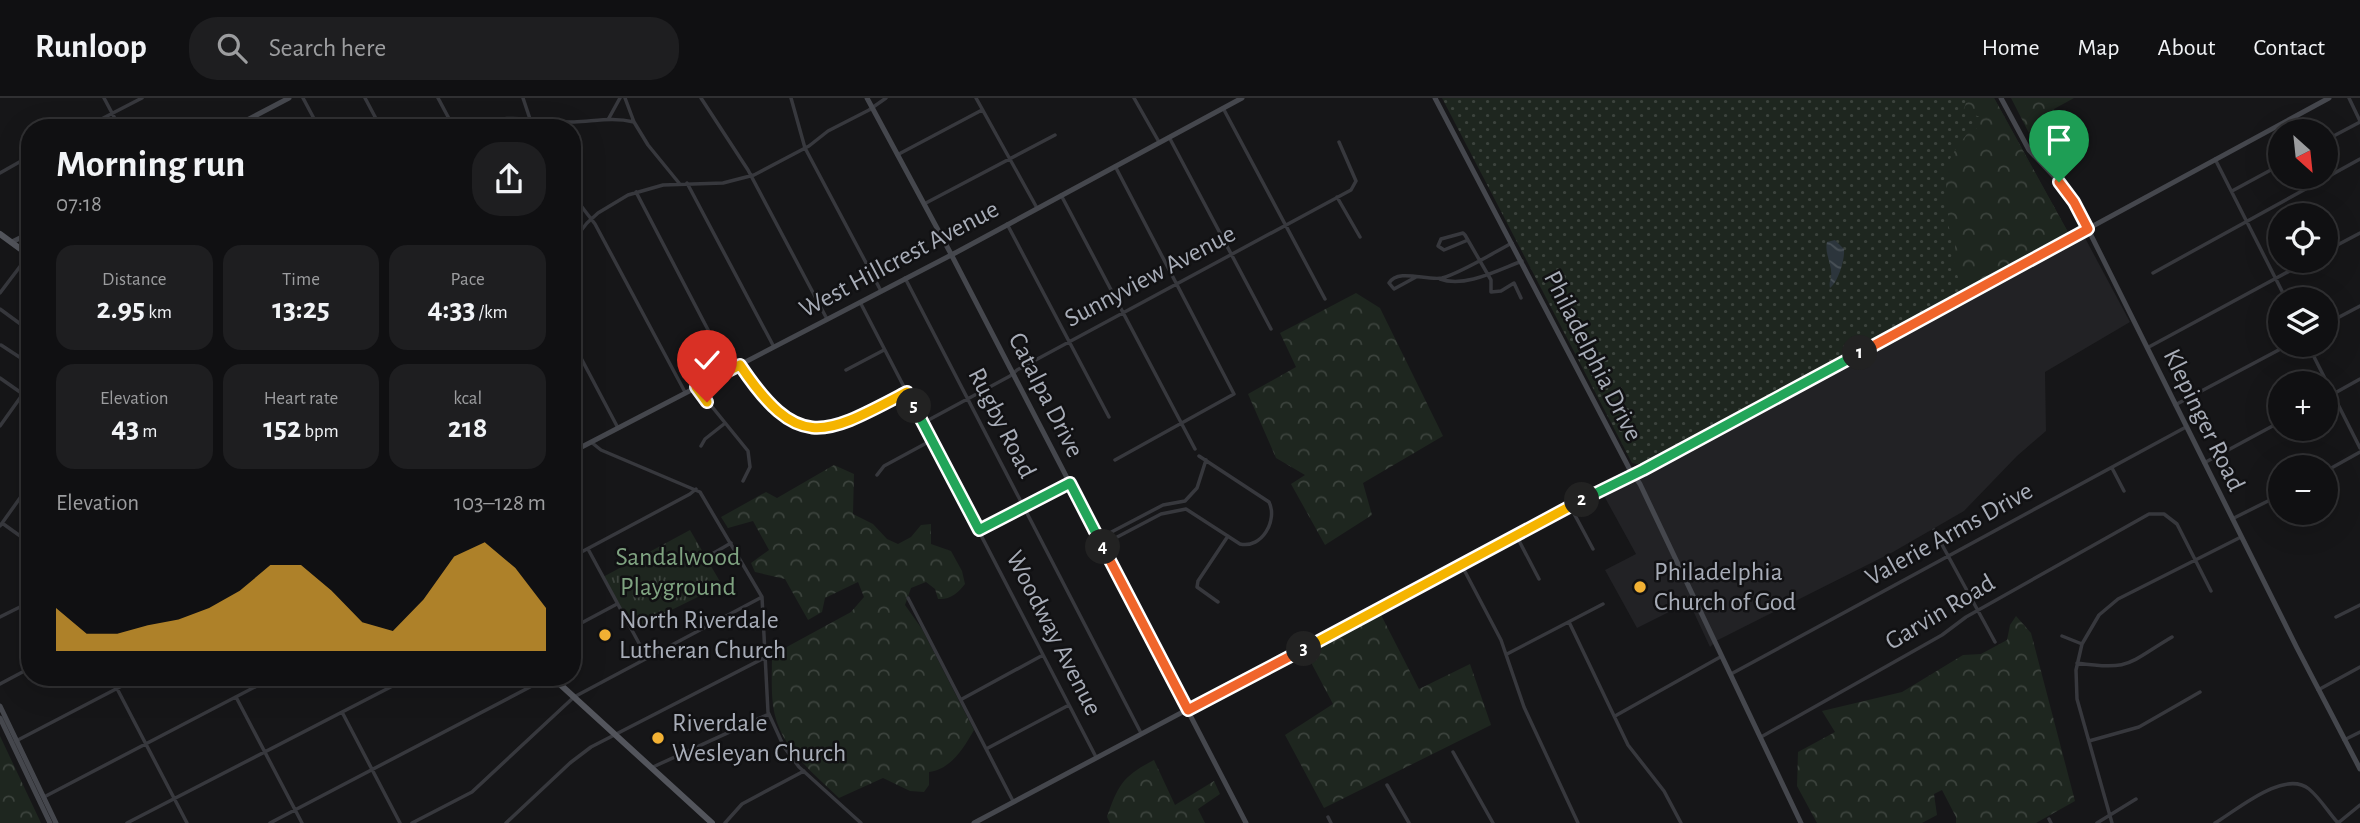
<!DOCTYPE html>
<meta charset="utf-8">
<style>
body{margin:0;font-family:"Alegreya Sans",sans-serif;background:#1e1e20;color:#f1f3f6;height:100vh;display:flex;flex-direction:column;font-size:26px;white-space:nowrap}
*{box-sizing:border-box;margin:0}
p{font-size:23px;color:#9c9d9f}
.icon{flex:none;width:38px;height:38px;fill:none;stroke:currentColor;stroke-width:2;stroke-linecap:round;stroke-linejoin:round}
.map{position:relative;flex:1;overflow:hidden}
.panel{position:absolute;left:21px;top:21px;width:560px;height:567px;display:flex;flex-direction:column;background:#101012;border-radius:28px;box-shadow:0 7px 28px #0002,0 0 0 2px #303032}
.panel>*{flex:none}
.needle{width:46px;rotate:153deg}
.fabs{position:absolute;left:2268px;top:21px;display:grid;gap:14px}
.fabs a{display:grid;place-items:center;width:70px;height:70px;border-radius:50%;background:#101012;box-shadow:0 7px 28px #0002,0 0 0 2px #303032;font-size:35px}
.pin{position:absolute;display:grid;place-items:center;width:60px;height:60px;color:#fff;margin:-72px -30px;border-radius:50% 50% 50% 0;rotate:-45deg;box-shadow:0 0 7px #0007}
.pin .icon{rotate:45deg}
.km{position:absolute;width:35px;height:35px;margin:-18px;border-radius:50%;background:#222;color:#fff;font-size:19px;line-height:35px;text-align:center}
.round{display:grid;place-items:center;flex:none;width:74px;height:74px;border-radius:28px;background:#1e1e20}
.summary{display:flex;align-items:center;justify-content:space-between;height:119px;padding:0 35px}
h1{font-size:38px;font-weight:700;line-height:52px}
.metrics{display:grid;grid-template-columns:repeat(3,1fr);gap:10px;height:119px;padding:7px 35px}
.metrics div{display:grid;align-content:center;border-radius:18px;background:#1e1e20;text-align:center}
.metrics b{font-size:30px;font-weight:700}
.metrics small{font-size:19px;font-weight:400}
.metrics p{font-size:19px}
.chart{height:196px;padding:14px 35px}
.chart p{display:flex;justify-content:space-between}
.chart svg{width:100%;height:126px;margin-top:7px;fill:#f2b134;opacity:.7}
header{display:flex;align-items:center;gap:42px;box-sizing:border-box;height:98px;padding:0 35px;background:#101012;border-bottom:2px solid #303032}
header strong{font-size:33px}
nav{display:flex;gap:38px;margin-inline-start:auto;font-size:24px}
.search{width:490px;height:63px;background:#1e1e20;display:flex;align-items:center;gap:18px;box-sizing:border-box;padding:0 24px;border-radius:28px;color:#9c9d9f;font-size:26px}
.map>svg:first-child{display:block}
.built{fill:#222225}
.grass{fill:url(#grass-dots)}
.forest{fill:url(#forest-crowns)}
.park{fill:url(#park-tufts)}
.water{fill:url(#water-waves)}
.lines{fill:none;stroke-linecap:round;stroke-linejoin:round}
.street{stroke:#37383d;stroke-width:3.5}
.secondary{stroke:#45474d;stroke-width:5}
.primary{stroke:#53555c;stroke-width:6}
.split-1-casing{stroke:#fff;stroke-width:14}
.split-2-casing{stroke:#fff;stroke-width:14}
.split-3-casing{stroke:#fff;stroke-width:14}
.split-4-casing{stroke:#fff;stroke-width:14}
.split-5-casing{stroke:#fff;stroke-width:14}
.split-6-casing{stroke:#fff;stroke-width:14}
.split-1{stroke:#f0652b;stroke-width:9}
.split-2{stroke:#22a559;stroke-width:9}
.split-3{stroke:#f5b400;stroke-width:9}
.split-4{stroke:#f0652b;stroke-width:9}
.split-5{stroke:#22a559;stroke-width:9}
.split-6{stroke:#f5b400;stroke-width:9}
.poi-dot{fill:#f2b134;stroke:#111113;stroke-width:2.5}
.labels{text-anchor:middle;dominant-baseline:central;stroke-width:5;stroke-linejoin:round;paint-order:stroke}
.street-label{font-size:26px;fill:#a8adb8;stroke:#111113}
.park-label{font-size:26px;fill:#7fa381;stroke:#111113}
.poi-label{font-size:26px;fill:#a8adb8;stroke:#111113;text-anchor:start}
</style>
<header>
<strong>Runloop</strong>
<div class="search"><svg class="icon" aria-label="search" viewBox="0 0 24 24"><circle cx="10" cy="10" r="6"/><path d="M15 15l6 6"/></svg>Search here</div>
<nav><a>Home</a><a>Map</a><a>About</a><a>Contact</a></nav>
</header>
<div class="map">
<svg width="2360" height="725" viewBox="0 0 2360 725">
<defs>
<pattern id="grass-dots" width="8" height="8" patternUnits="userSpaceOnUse" patternTransform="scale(1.75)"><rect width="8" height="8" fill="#1e261f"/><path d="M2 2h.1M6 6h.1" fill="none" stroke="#3c433d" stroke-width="1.8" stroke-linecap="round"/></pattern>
<pattern id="forest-crowns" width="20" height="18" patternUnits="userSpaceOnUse" patternTransform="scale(1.75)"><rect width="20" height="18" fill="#1e261f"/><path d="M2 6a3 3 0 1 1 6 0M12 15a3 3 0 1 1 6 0" fill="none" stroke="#3c433d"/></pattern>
<pattern id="park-tufts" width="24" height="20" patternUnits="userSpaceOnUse" patternTransform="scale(1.75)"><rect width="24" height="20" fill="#1e261f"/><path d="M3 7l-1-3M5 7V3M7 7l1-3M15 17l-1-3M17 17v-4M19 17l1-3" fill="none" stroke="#3c433d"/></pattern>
<pattern id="water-waves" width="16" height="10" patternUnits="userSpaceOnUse" patternTransform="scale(1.75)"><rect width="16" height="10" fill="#2c353c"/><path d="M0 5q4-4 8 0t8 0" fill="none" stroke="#485056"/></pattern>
</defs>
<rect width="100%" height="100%" fill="#161618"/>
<path class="built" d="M2084,138L2130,224L2045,274L2046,333L2017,358L1964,413L1893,454L1716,543L1710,549L1689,504L1637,530L1605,472L1636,456L1603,396Z"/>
<path class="grass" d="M1442,0H1994L2069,136L1641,367L1632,365Z"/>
<path class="forest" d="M1975,0H1994L2069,136L1963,194L1955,170V143L1949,130L1945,69L1957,49L1967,36L1977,30L1980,19L1963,13L1966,5Z
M2011,0H2074L2054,11L2051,44L2037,51Z
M1356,195L1380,210L1443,338L1363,385L1372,417L1325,447L1291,386L1305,377L1276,360L1248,296L1296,269L1280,235Z
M834,367L854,376L853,416L873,426L887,441L898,446L911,439L921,427L931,426V446L951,453L962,473L965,486C958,495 950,502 938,501L935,491L926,484L911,490L905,507L922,531L974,632C963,651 951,671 929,674V687L924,694L910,693L883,680L839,700C812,674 778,648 773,607C771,591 772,573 772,557L851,514L864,499L858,484L825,500L822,514L808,522L785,481L755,474L751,465L769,452L753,423L728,430L721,419L766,394L777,400Z
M1380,515L1419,591L1470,566L1491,627L1324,710L1285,637L1333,606L1306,555Z
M2016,518L2031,535L2075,703L2036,725H1956V719L1942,692L1934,696L1937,717L1922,725H1817L1797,688L1798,654L1835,634L1822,613L1902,594L1963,557L1981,556L2007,542L2010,527Z
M0,638L41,725H0Z
M1154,662L1175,707L1214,683L1220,696L1198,711L1205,725H1110L1107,719C1118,687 1123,678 1154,662Z"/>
<path class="park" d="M690,432L722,487L631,532L603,479Z"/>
<path class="water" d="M1835,142L1844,151C1845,162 1838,184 1830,190C1829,186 1830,183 1831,179C1833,167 1824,156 1827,144Z"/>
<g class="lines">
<path class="street" d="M104,0L120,30
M303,0L319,30
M365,0L381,30
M438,0L454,30
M523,0L533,30
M625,0L634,24L648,47L679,85
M701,0L748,72L827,221
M791,0L805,50L881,193
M976,0L1037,110
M1134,0L1159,44
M2349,0L2360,23
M1223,10L1325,201
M609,20L620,0
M248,21L253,30
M84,30L142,0
M472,30C508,12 537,25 574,24C596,23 613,19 634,24
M1169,39L1271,231
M2326,42L2360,24
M897,57L982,12
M2215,61L2286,201
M1115,68L1234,296L1115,362
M0,75L30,58
M687,85L774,249
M2232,93L2280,67
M636,94L729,272
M572,96L595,126L685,294
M1061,97L1195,351
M1337,99L1360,139
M924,106L1055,37
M1007,126L1109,319
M1468,142L1444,152L1438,148L1441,141L1463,135L1465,137L1491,182V194L1501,193L1514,185L1521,200
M572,144L587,125L598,115L628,97L663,87L723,85L754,77L809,48L828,33L869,12L886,0
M2326,153L2360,135
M2153,175L2360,61
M1416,179L1394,191L1389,185C1398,170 1426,183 1442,180C1461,175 1493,155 1512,145
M905,180L1141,635
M1440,181C1465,190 1498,172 1522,163
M0,195L28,158
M860,204L1096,659
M0,211L30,233
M2326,226L2360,208
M572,243L618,330
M1,247L30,266
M2308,247L2360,350
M2147,250L2308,163
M740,267C763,301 796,344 844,326C866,318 886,305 907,294
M846,272L884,252
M0,280L30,301
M696,289L748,353L750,369L743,383
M2326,300L2360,281
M2175,307L2288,247
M923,325L1010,278L1017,272L1351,92L1356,83L1339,44
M0,328L30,286
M591,344L601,352L700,394L762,499L768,614L784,649L799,669L861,725
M701,348L705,341L724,326
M2204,365L2280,324
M2112,370L2124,393
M2326,373L2360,354
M877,377L884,368L932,342
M1570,408L1593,451
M2232,421L2280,397
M2,425L30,445
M0,428L30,386
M979,432L1070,385
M1934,432L1995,544
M572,437L581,454
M1516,437L1539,481
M1100,440L1163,407L1185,403L1197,390L1206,362
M1102,447L1161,416L1186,411L1240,446C1262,451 1278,422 1269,404L1199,358
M588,451L647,560
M712,456L731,445
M572,459L690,396L696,391
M1461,466L1501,542L1524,609L1578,725
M908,500L1013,703
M1218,504L1197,489L1198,483L1228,438
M0,519L30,504
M2336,519L2360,507
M1569,524L1628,647L1664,693L1681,725
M572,530L617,506
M2062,538L2082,546
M1507,556L1603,506
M2077,565C2131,573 2128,565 2172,539
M1731,576L2186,329
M111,579L187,725
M0,586L30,570
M2318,592L2360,569
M236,599L302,725
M962,601L1043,557
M342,614L400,725
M1615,618L1722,558
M1761,639L1942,537L1966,519L2149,416H2164L2177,426L2211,493
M2344,642L2360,634
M16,643L139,579
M2089,643L2139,629L2200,594
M988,650L1069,607
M1453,654L1493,725
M653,669L769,616
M1387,687L1409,725
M44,699L274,579
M1328,719L1331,725
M2049,721L2051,725
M127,725L410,579
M270,725L549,579
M412,725L472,694L574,599L762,499
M506,725L570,665L591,649L766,559
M725,725L742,706L804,673
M2097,725L2136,701
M2112,725L2077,601L2076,572L2082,546L2099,517L2118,501L2241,439
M2215,725C2237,712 2284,671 2309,691C2320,700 2328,714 2338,725
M2338,725L2360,707"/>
<path class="secondary" d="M867,0L951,156L1246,725
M1435,0L1629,370L1640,386L1801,725
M2001,0L2029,52L2064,89L2081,117L2297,550L2360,671
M232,30L289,0
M12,144L30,135
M572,354L957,154L1242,0
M0,608L56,725
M0,620L50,725
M974,725L1570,408L1643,372L2329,0"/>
<path class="primary" d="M0,136L30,158
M552,579L712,725"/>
</g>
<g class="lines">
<g class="split-1-casing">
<path id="split-1" d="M1860,255L2088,131L2074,104L2059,84"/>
</g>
<g class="split-2-casing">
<path id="split-2" d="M1582,402L1643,372L1860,255"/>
</g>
<g class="split-3-casing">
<path id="split-3" d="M1304,551L1582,402"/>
</g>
<g class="split-4-casing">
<path id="split-4" d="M1103,449L1188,612L1304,551"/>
</g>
<g class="split-5-casing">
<path id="split-5" d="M914,308L979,432L1070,385L1103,449"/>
</g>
<g class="split-6-casing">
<path id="split-6" d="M707,304L696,289L740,267C799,355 825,337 907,294L914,308"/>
</g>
<use href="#split-1" class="split-1"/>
<use href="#split-2" class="split-2"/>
<use href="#split-3" class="split-3"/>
<use href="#split-4" class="split-4"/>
<use href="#split-5" class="split-5"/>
<use href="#split-6" class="split-6"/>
</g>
<g class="poi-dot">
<circle cx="1640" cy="489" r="7"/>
<circle cx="605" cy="537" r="7"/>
<circle cx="658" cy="640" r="7"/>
</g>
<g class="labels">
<g class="street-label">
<text transform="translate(899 161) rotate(-28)">West Hillcrest Avenue</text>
<text transform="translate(1150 178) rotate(-28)">Sunnyview Avenue</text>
<text transform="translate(1593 258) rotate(63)">Philadelphia Drive</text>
<text transform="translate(1046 297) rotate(63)">Catalpa Drive</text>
<text transform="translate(2204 322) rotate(64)">Klepinger Road</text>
<text transform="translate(1002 325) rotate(63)">Rugby Road</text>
<text transform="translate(1949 436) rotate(-29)">Valerie Arms Drive</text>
<text transform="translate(1940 514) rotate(-31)">Garvin Road</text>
<text transform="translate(1054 535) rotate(63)">Woodway Avenue</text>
</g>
<g class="park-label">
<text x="678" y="459">Sandalwood<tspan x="678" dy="30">Playground</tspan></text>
</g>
<g class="poi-label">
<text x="1654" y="474">Philadelphia<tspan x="1654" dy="30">Church of God</tspan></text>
<text x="619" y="522">North Riverdale<tspan x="619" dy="30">Lutheran Church</tspan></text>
<text x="672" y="625">Riverdale<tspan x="672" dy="30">Wesleyan Church</tspan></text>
</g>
</g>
</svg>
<div class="fabs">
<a><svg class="needle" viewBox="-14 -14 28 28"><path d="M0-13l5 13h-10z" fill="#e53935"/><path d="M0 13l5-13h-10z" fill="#9c9d9f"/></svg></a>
<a><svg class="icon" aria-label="locate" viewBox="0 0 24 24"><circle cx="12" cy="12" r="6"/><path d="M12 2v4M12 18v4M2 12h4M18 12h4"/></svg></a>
<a><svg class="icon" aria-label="layers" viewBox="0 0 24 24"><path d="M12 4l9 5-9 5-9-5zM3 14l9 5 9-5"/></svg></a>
<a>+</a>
<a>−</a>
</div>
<div class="pin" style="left:2059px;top:84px;background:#1e9e55"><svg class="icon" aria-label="arrive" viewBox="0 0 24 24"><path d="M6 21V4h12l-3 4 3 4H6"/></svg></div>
<div class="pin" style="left:707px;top:304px;background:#d93025"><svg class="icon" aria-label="check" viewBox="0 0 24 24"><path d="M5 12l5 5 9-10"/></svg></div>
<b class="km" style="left:1860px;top:255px">1</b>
<b class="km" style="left:1582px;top:402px">2</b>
<b class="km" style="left:1304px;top:551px">3</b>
<b class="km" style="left:1103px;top:449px">4</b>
<b class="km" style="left:914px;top:308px">5</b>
<section class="panel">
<div class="summary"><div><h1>Morning run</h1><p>07:18</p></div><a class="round"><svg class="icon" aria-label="share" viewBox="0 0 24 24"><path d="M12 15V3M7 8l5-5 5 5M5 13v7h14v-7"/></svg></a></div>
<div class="metrics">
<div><p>Distance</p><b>2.95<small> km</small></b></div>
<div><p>Time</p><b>13:25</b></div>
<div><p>Pace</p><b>4:33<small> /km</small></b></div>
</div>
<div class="metrics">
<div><p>Elevation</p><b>43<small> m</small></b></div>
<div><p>Heart rate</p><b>152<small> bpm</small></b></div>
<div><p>kcal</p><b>218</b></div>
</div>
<div class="chart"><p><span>Elevation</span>103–128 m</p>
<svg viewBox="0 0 160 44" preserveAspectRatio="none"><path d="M0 44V29L10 38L20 38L30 35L40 33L50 29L60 23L70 14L80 14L90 23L100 34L110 37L120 26L130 11L140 6L150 15L160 29V44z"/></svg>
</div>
</section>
</div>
